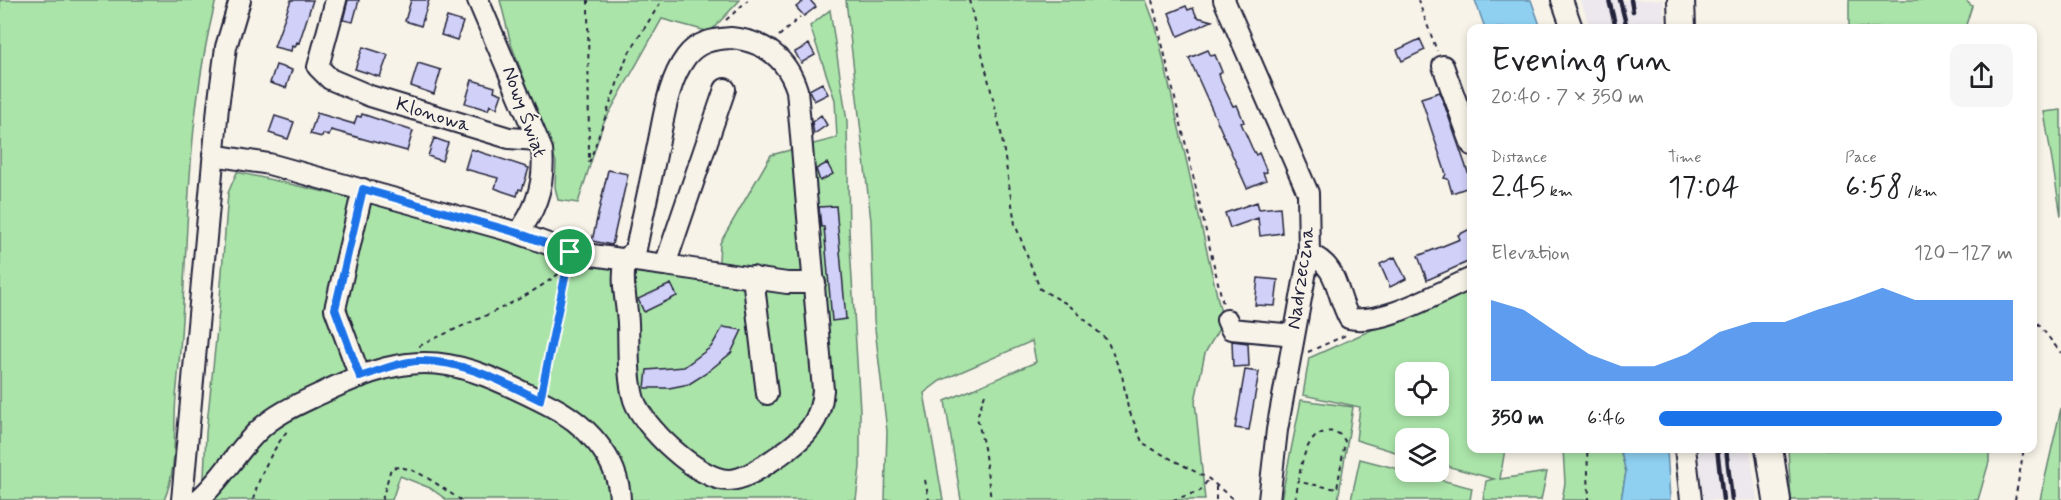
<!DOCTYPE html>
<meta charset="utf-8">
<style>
body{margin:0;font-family:Mynerve,sans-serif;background:#f6f6f6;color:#202124;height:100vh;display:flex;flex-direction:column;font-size:22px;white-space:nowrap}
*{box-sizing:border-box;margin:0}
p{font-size:20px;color:#757577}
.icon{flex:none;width:33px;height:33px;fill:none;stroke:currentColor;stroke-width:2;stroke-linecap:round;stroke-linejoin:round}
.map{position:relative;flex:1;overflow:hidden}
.drawer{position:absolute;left:1467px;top:24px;width:570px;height:429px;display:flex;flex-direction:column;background:#fff;border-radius:12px;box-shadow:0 3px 9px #0003}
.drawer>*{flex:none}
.tools{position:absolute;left:1395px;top:362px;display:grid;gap:12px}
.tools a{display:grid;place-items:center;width:54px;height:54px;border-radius:12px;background:#fff;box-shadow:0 3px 9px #0003;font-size:30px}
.pin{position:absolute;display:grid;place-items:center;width:51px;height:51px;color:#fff;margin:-26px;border:3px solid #fff;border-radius:50%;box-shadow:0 2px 6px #0007}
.round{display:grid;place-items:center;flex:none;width:63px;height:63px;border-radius:12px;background:#f6f6f6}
.overview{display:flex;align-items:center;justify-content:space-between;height:102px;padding:0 24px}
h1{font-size:33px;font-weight:600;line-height:45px}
.stats{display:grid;grid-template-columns:repeat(3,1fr);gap:9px;height:102px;padding:6px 24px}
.stats div{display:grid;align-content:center}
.stats b{font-size:30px;font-weight:600}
.stats small{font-size:16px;font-weight:400}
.stats p{font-size:16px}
.chart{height:168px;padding:12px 24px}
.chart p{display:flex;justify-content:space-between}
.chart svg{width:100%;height:108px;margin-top:6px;fill:#1a73e8;opacity:.7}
ul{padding:0 24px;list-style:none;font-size:20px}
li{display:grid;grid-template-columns:96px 72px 1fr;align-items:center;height:45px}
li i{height:15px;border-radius:8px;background:#1a73e8}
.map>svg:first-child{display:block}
.built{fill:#ece8ed}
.green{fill:#aae4a9;stroke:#668372;stroke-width:1.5;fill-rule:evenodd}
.water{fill:#8fd0f1;stroke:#638aa8;stroke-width:1.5}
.building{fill:#d1d0f8;stroke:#22223b;stroke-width:1.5}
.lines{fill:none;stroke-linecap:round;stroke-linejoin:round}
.minor-casing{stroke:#22223b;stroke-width:24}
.major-casing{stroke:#22223b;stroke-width:30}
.path{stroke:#22223b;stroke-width:2;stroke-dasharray:4.5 4.5;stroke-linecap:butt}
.minor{stroke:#f7f3e8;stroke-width:20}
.major{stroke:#f7f3e8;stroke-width:26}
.rail{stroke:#22223b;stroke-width:4.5}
.route-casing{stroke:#fff;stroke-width:12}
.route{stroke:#1a73e8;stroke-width:8}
.labels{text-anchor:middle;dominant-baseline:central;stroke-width:4.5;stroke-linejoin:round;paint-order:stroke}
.street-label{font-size:20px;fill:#22223b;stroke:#f7f3e8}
</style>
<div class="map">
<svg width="2061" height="500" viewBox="0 0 2061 500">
<rect width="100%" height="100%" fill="#f7f3e8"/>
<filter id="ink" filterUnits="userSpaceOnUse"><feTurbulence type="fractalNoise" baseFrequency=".0167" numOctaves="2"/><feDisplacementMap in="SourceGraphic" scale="12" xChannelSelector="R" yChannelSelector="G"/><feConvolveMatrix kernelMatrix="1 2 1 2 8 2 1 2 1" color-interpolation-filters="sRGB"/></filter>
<g filter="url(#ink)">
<path class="built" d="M1581,0H1663L1665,28H1590Z
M1692,449H1750L1757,500H1697Z"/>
<path class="green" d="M0,0H216C182,131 190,264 176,397C173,431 178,469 164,500H0Z
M500,0H740L710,32L662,19L603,124L578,203L558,200L555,187L556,162L511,44Z
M846,0H1146L1156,27L1223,322L1205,353L1195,401L1205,500H961L945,401L1036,362L1032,341L940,381L924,393L943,500H885L887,431L874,320L871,221Z
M1849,0H1965L1972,6L1965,28H1849Z
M830,10L847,121L849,230L860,410V467L856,500H447L430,488L400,476L392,500H203L206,433L219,311L228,193L237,172L417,213L524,247L591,263L718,277L720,243L771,155L837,138L835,100L810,26Z
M2061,110V216L2044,112Z
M1471,285L1472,448L1505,449L1500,479L1547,472L1541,500H1483L1486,481L1494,479L1439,464L1438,438H1406L1405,455L1356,440L1360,407L1303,395L1309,358ZM1406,372H1438V405H1406Z
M1301,400L1353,407L1338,500H1281Z
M2061,408V500H2040Z
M1563,449H1620L1626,472L1621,500H1562L1565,483Z
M1788,449H1989V462L1978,500H1791Z
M1360,459L1472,488L1470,500H1351Z"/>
<path class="water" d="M1475,0H1531L1541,28H1485Z
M1620,449H1667L1670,500H1621L1626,472Z"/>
<path class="building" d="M291,0H313L299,43L297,42L295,47L292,46L291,51L274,47Z
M348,0H359L353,22L343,20Z
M411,0H429L421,26L405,21Z
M805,0H810L816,7L804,16L796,7Z
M1186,6L1188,10L1193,8L1197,17L1212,21L1178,36L1169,13Z
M447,17L463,22L457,40L441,35Z
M1420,39L1425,50L1402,61L1397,50Z
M809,44L815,55L801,63L795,52Z
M363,47L388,55L380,77L355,69Z
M1208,50L1211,56L1215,55L1222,72L1219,74L1221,81L1233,106L1237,105L1244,122L1241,123L1252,148L1256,155L1259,153L1267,172L1263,173L1266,180L1247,188L1189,58Z
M418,63L441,70L434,94L411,86Z
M276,65L292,70L286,88L270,83Z
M472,80L495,87L494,91L502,94L497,108L490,105L488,110L465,103Z
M822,83L828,94L814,101L809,90Z
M1440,92L1472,184V186L1452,193L1448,179L1444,178L1446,174L1421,98Z
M317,113L354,124L357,116L361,117L362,114L413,131L407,151L331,130L329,136L323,134L322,137L310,134Z
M821,115L827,125L814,134L812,122Z
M275,116L294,122L288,139L269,133Z
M434,138L448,143L442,161L428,156Z
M471,149L529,168L522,190L519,189L517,196L502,191L495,188L498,178L465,169Z
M827,163L833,174L820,181L816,169Z
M608,170L628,174L612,245L592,241Z
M1257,202L1259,209L1280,207L1282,233L1260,236L1258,218L1230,228L1225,213Z
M836,206L846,319L832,321L824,227H821L819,207Z
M1472,228V263L1470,261L1427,280L1418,256L1460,239L1458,235Z
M1395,257L1406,279L1390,287L1380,264Z
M1258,278L1278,280L1275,306L1255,305Z
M671,284L677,296L644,312L638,299Z
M723,327L742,330L731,353L705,374L689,384L669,388H645L647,370L684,367L711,347Z
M1232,341L1248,343L1249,366L1233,367Z
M1245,370L1259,372L1249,430L1235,428Z"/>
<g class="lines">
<g class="minor-casing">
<path id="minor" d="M336,0L318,67L330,79L370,96L509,138L538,140
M1224,0L1308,193L1309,254L1277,430L1269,500
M1562,0L1572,28
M731,38C764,41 787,58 797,90L823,390C821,422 806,437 780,455C766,464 746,480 728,480C698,479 643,427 634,400C627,376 629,347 628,323C627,304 621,282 625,264C626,258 632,253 636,249C643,214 651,180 658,145C664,117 668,81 686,57C697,42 713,39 731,38Z
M1443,66L1472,145
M213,155L269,164L518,233C537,209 545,180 542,150L478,0
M518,233L570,252L665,265L725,89
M1309,254C1339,266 1335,292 1349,318C1383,326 1439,292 1472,278
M665,265L787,283H815
M753,277L767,394
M1227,320L1231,329L1294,335
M360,377L335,309L363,189
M1685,448L1691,500
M182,500L218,107L226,47L240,0
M198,500C221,481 236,452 258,431C276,413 301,403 324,392C420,346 455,358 547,404C584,422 619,457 620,500"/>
</g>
<g class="major-casing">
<path id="major" d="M1681,0L1682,28
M1769,448L1777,500"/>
</g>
<path class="path" d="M588,0L589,160
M969,0L1001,132L1015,224L1040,289L1069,305L1107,340L1122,375L1128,408L1143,444L1209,479L1234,500
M1152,0L1223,304
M1418,0L1437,51
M726,20L748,0
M779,36L800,17
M589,163L627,56L662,0
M2032,316L2061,353
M419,346C468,322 521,304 565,269
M1308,352L1346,335
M543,385L565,270
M985,394L977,417L984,448L991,500
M925,480L929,500
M253,500C260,473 271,453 287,431
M382,500L391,468C414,463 442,489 461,500
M1173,500L1200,491L1208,480
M1216,500V485
M1295,500C1300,480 1300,438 1325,432C1335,430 1340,433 1345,441L1337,489L1299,482
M1586,500L1589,498L1587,448
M2015,500L2024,448"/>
<use href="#minor" class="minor"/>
<use href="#major" class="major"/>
<path class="rail" d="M1609,0L1616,28
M1620,0L1627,28
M1631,0L1633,11
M1717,448L1723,500
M1726,448L1732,500"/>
</g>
</g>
<g class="lines" filter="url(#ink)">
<g class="route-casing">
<path id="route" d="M363,189L518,233L570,252L540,400C503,382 460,359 418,361C398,362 379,371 360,377L335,309Z"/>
</g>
<use href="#route" class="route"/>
</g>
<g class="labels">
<g class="street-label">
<text transform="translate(524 112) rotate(70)">Nowy Świat</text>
<text transform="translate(433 115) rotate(17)">Klonowa</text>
<text transform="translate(1301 278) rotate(-82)">Nadrzeczna</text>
</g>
</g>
</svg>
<div class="tools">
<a><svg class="icon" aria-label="locate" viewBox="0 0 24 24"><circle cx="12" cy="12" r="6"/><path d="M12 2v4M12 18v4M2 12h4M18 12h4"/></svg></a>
<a><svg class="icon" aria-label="layers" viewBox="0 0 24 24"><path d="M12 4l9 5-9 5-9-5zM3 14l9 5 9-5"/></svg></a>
</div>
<div class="pin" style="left:570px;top:252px;background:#1e9e55"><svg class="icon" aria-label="arrive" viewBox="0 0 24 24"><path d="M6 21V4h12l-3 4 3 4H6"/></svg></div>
<section class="drawer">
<div class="overview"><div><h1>Evening run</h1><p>20:40 · 7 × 350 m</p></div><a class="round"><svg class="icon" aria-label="share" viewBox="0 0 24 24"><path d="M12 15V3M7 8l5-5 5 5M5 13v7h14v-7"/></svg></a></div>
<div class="stats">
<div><p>Distance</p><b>2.45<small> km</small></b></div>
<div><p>Time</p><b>17:04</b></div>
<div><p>Pace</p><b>6:58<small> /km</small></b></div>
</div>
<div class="chart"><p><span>Elevation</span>120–127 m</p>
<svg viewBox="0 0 160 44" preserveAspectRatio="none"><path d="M0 44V11L10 15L20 24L30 33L40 38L50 38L60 33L70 24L80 20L90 20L100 15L110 11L120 6L130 11L140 11L150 11L160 11V44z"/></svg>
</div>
<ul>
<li><b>350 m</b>6:46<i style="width:97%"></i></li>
</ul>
</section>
</div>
